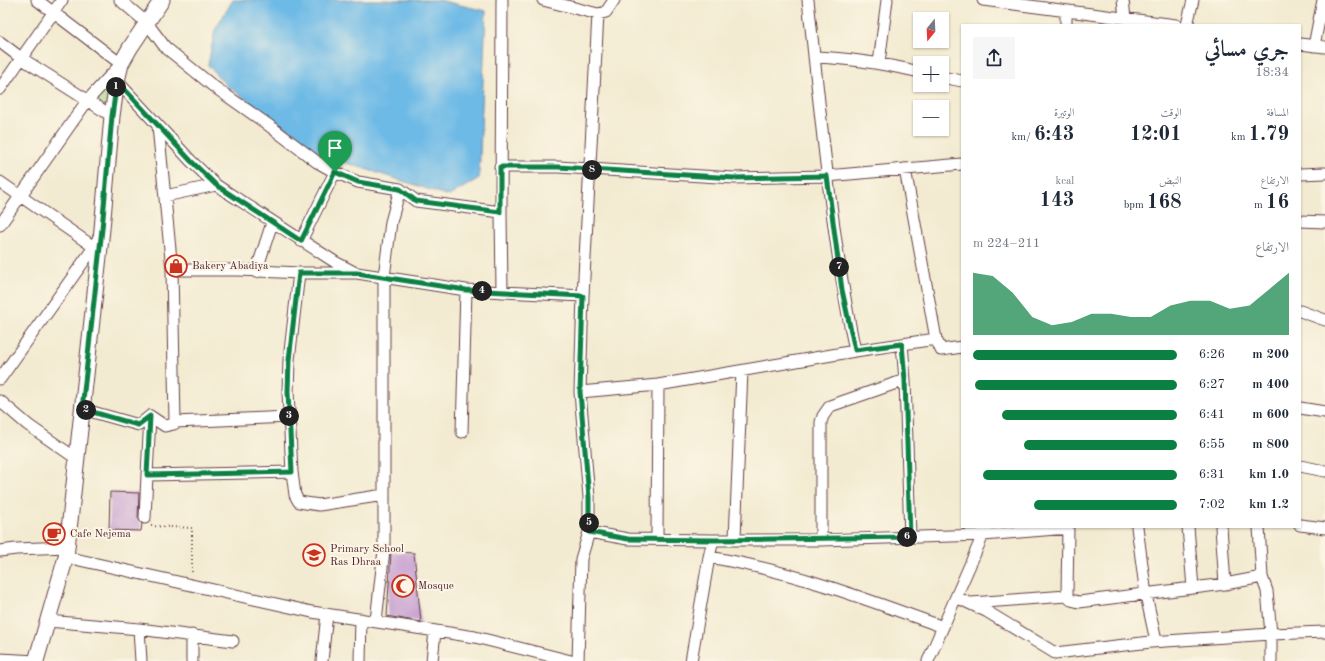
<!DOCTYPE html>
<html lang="ar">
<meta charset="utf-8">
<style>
body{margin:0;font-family:"Old Standard TT",Amiri,serif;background:#f6f6f7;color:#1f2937;direction:rtl;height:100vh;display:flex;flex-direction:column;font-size:15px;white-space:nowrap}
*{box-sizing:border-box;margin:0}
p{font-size:13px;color:#747a83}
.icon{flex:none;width:22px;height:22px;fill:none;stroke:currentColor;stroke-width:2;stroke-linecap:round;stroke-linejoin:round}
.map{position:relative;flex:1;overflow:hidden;direction:ltr}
.panel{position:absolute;left:961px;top:24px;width:340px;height:504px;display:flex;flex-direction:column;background:#fff;border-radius:0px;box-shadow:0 1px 3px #0004;direction:rtl}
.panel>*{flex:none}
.needle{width:26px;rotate:198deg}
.tools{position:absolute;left:913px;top:12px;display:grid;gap:8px}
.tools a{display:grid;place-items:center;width:36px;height:36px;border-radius:0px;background:#fff;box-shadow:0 1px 3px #0004;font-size:20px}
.pin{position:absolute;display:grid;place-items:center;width:34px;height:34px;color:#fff;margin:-41px -17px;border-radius:50% 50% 50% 0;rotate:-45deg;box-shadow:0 0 4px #0007}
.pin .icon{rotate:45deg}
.km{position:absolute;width:20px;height:20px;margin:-10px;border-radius:50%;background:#222;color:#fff;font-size:11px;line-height:20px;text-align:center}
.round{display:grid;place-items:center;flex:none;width:42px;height:42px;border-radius:0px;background:#f6f6f7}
.headline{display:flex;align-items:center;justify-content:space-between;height:68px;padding:0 12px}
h1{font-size:22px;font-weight:700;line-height:30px}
.figures{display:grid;grid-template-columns:repeat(3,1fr);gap:6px;height:68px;padding:4px 12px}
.figures div{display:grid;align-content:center}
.figures b{font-size:20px;font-weight:700}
.figures small{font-size:11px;font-weight:400}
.figures p{font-size:11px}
.chart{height:112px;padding:8px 12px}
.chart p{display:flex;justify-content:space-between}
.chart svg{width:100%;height:72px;margin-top:4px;fill:#0b8043;opacity:.7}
ul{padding:0 12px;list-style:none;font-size:13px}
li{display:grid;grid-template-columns:64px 48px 1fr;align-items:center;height:30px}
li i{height:10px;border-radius:5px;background:#0b8043}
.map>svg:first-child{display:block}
.green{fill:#a0d382;stroke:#757956}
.water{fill:#6dbae6;stroke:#5c6c88}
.building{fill:#c29ad0}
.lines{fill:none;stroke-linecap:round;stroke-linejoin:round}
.street-casing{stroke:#633e44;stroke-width:13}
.secondary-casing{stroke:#633e44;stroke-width:17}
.path{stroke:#633e44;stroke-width:2;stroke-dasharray:1 3;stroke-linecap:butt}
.street{stroke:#fff;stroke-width:11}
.secondary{stroke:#fff;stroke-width:15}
.route-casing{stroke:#fff;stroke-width:8}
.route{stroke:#0b8043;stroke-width:5}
.labels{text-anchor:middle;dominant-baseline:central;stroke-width:4;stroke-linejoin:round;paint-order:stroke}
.poi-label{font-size:11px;fill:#4a1f2b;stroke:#fcf5e5;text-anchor:start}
</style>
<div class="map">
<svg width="1325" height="661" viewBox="0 0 1325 661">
<rect width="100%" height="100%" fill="#fcf5e5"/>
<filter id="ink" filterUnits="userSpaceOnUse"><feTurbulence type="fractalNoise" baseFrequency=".025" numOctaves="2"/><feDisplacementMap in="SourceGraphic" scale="8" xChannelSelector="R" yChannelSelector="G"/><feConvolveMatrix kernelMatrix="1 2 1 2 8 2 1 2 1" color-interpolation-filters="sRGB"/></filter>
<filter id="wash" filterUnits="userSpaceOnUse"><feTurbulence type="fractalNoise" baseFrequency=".012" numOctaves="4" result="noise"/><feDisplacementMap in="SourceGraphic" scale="16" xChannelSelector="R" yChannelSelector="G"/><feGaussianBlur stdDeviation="0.9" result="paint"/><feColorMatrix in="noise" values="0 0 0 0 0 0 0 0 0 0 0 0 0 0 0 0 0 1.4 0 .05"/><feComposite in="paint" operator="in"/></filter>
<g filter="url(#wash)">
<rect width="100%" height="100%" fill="#f3ebd1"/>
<path class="green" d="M118,78L111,110L94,101Z"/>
<path class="water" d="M233,0H438L486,11L479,178L449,196L322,155L225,84L208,65L215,30Z"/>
<g id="blocks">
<path class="building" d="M110,492L139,493L138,518L142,524L141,531L109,530Z
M391,552L414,553L421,622L387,616Z"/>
</g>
</g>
<g filter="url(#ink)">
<use href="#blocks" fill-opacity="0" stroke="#633e44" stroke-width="1"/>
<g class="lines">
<g class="street-casing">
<path id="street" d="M120,0L147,23L165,47L213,86L267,124L317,162L335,172L358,182L400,189L416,201L501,212L502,0
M543,0L598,14L606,12L614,0
M808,0C821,117 831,235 855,351
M983,0L1176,25
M1123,0L1125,18
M598,14L583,296L580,392L658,385L855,351L936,339
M1066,25V11
M1187,25L1193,0
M0,42L21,58L112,116
M1300,44L1325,47
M1314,46L1323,0
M814,57C851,58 885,64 920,72
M879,63L887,0
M942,77L962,81
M117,81L191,161L216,185L335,262L354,272
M0,89L62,0
M158,126L172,270
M500,167H558L734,178L827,176L962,164
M905,169L936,339L941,350L962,347
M1300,174L1325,173
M0,182L94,247
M165,196L216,185
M501,212L502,292
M1300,221L1325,222
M0,225L87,101L121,64L37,0
M301,241L335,172
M256,272L272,223
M299,273L289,360L288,392L292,472L295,495L299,502L319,505L384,495
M1300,311L1325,320
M902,344L905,380L910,537
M0,379L94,247L99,237
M580,392L589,497V532L628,539L713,540L709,557C792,571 864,598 943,627
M0,401L28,425L77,459
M1300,408L1325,412
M82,409L139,425L150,416L165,426L174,424L175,422L172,270H239L299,273H357L466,290L583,296
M150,416L147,475L292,472
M175,422L290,417
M462,432L466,290
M1300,466L1325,471
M145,518L147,475
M1300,525L1325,528
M1137,527L1146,595L1156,641
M1188,527L1193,588
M1221,527L1225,584
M1259,527L1262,577L1267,591L1271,634V661
M657,538L658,385
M735,539L742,371
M713,540H821L983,535L1068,528
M821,540V422L823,416L830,406L905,380
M0,551L16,549L67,547
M66,557L312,612L475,637L571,661
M1067,596L1068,527
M956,597L986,611L1055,653L1151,642L1271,634L1325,632
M971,603L1067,596L1071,600L1079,602L1225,584L1262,577
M48,621L139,629L233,641
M376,621L384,550V277L391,222L400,189
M139,629L141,661
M192,635V661
M0,659L36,661
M322,661L327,614
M360,661L361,619
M432,661L435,631
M578,661L581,559L589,532
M691,661L709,557
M928,661L983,535L984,529"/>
</g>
<g class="secondary-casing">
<path id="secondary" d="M36,661L66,557L102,229L112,116L117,81L121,64L130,48L162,0"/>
</g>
<path class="path" d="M151,526L192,528V574"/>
<use href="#street" class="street"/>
<use href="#secondary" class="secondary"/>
</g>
</g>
<g class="lines" filter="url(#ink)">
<g class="route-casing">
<path id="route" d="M117,81L191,161L216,185L301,241L335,172L358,182L400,189L416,201L500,212V167H558L734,178L827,176L842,290L855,350L902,344L905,380L910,537L713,540L628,539L589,532V497L580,392L583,296L466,290L357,273H299L289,360L288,392L292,472L147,475L150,416L138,425L82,409L102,229L112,116Z"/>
</g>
<use href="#route" class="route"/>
</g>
<defs>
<g id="shop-ring" transform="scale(1.15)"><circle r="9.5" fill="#fcf5e5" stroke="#c8321e" stroke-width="1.5"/><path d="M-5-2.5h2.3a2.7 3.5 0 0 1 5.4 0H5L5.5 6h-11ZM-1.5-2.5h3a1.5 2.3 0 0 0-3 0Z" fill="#c8321e"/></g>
<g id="cafe-ring" transform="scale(1.15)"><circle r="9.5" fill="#fcf5e5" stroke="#c8321e" stroke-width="1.5"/><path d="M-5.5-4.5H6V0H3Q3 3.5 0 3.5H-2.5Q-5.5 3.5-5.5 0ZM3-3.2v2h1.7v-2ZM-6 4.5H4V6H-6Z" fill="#c8321e"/></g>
<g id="school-ring" transform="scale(1.15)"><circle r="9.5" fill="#fcf5e5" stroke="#c8321e" stroke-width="1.5"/><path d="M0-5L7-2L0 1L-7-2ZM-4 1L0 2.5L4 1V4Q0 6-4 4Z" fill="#c8321e"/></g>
<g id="mosque-ring" transform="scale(1.15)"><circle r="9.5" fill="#fcf5e5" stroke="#c8321e" stroke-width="1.5"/><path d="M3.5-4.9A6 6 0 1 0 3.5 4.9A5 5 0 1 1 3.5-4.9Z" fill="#c8321e"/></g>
</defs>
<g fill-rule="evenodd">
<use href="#shop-ring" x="176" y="266"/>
<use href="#cafe-ring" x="54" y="534"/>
<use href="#school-ring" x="314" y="555"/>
<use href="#mosque-ring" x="403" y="586"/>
</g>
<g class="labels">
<g class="poi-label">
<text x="192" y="266">Bakery Abadiya</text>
<text x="70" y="534">Cafe Nejema</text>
<text x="330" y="549">Primary School<tspan x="330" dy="13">Ras Dhraa</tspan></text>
<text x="418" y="586">Mosque</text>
</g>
</g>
</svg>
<div class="tools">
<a><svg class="needle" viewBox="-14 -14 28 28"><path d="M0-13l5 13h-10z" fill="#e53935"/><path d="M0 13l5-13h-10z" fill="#747a83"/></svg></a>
<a>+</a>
<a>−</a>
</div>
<div class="pin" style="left:335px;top:172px;background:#1e9e55"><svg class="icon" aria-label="arrive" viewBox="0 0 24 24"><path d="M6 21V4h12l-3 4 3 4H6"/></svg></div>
<b class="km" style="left:116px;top:87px">1</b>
<b class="km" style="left:86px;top:410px">2</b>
<b class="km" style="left:289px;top:416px">3</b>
<b class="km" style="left:482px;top:291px">4</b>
<b class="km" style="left:589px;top:523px">5</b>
<b class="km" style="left:907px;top:537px">6</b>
<b class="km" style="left:839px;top:267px">7</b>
<b class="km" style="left:592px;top:170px">8</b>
<section class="panel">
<div class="headline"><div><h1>جري مسائي</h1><p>18:34</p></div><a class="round"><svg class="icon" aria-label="share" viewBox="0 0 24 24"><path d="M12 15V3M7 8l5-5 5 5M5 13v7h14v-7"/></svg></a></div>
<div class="figures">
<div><p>المسافة</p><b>1.79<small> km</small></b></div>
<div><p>الوقت</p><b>12:01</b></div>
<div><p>الوتيرة</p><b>6:43<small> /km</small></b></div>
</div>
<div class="figures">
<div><p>الارتفاع</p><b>16<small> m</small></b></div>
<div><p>النبض</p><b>168<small> bpm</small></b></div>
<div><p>kcal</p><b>143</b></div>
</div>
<div class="chart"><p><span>الارتفاع</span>211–224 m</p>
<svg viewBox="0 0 160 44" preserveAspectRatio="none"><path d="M0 44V6L10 8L20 18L30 33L40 38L50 36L60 31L70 31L80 33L90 33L100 26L110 23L120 23L130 28L140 26L150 16L160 6V44z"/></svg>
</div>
<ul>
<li><b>200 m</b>6:26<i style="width:100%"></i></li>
<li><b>400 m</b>6:27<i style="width:99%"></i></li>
<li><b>600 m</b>6:41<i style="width:86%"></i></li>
<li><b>800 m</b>6:55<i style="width:75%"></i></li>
<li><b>1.0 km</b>6:31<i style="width:95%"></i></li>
<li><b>1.2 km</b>7:02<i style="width:70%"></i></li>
</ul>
</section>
</div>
